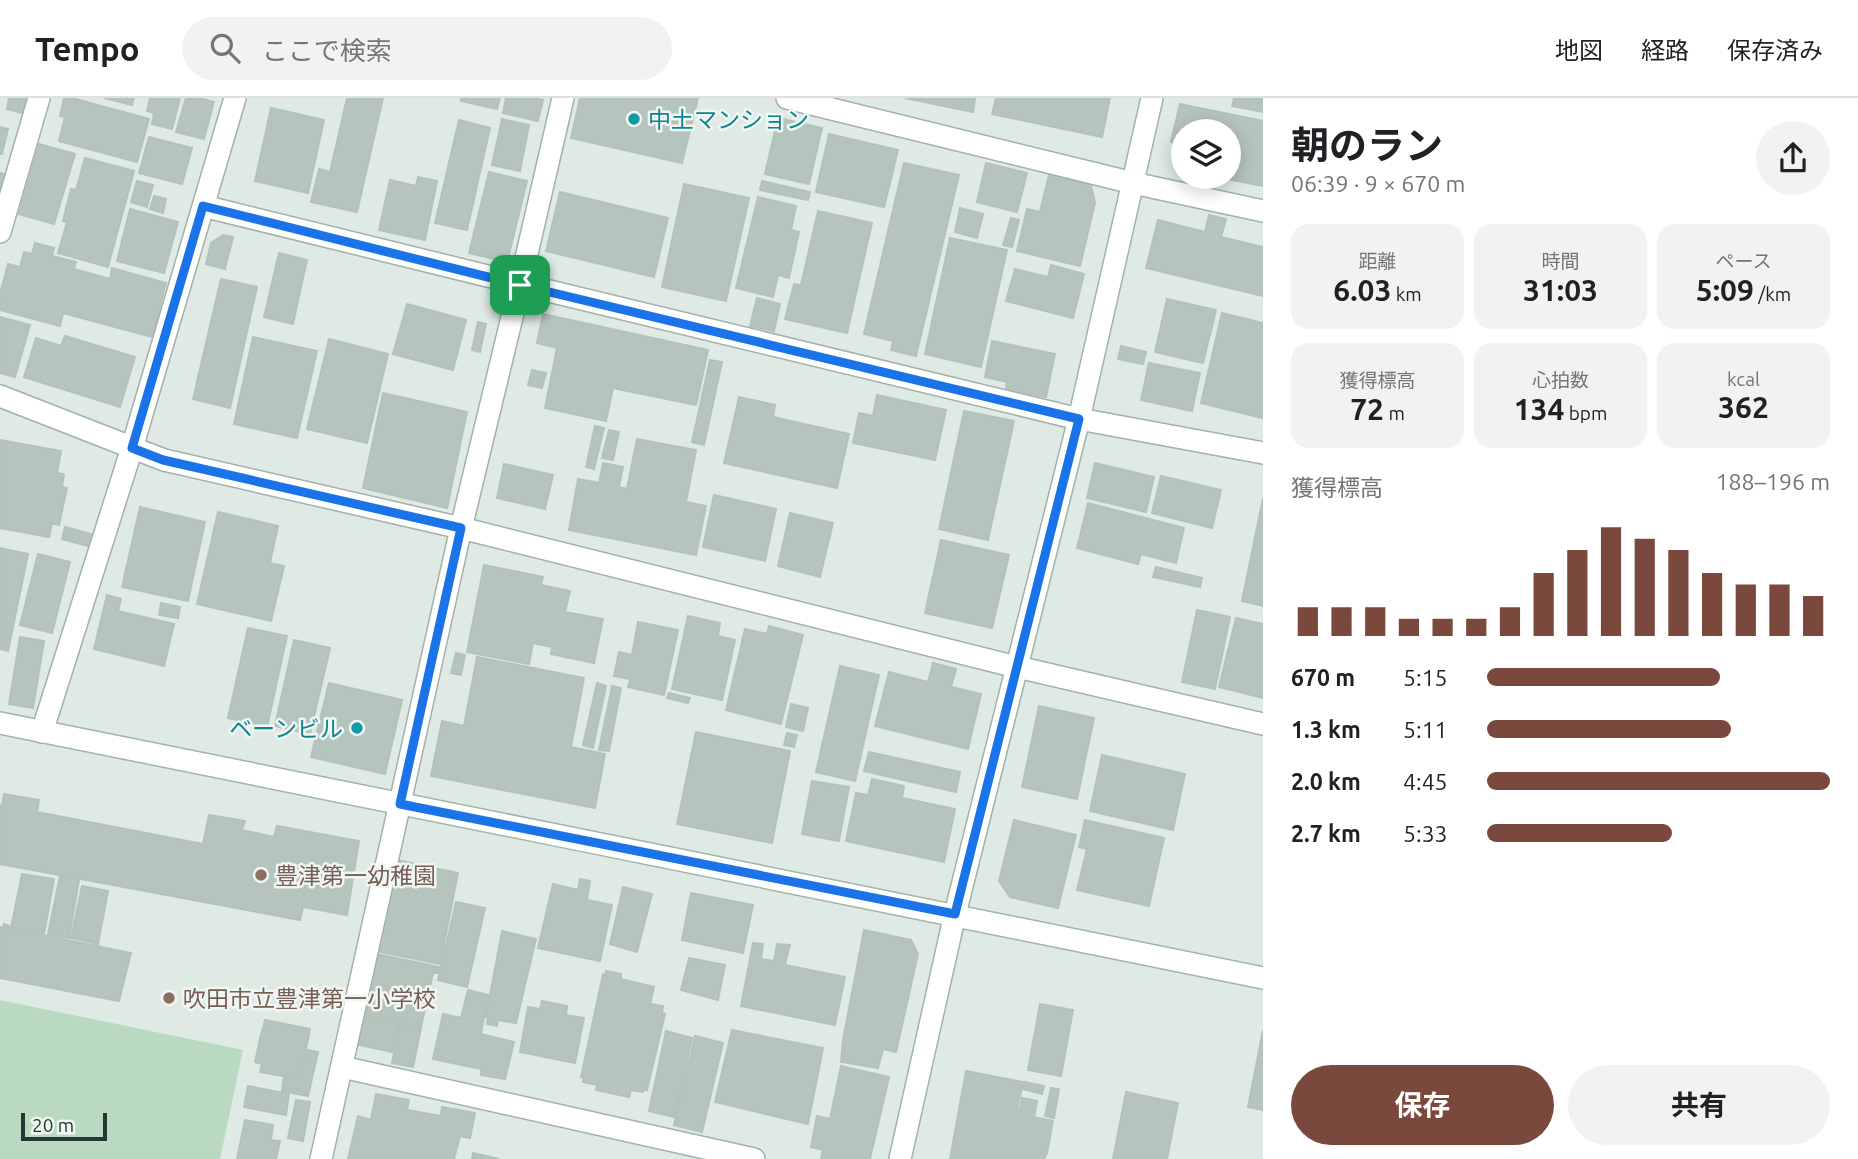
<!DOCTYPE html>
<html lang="ja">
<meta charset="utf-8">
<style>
body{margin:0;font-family:Ubuntu,"Noto Sans JP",sans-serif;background:#f2f2f2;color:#202124;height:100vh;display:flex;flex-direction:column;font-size:26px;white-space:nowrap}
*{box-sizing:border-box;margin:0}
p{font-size:23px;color:#757577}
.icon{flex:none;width:38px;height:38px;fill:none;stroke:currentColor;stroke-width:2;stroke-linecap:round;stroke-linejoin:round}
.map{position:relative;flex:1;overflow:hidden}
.panel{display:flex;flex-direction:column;background:#fff;width:595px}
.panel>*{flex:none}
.fabs{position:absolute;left:1171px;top:21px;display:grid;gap:14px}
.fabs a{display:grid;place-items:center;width:70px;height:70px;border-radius:50%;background:#fff;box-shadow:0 4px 18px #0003;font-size:35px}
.scale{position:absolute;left:21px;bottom:18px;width:86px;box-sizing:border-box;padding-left:7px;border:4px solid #213931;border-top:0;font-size:19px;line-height:24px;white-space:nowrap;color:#213931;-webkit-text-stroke:5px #f0f7f3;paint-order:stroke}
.pin{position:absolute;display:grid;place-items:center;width:60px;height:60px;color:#fff;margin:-30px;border-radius:14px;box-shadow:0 4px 10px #0006}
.round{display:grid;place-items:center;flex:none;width:74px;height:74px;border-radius:37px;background:#f2f2f2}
.headline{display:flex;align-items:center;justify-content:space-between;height:119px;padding:0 28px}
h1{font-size:38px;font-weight:700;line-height:52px}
.figures{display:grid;grid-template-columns:repeat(3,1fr);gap:10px;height:119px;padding:7px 28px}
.figures div{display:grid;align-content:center;border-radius:18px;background:#f2f2f2;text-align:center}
.figures b{font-size:30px;font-weight:700}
.figures small{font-size:19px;font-weight:400}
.figures p{font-size:19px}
.chart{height:196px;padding:14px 28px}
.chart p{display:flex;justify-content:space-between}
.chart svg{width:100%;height:126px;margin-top:7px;stroke:#7b483e;stroke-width:6}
.primary-button{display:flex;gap:14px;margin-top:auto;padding:14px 28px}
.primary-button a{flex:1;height:80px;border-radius:42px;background:#7b483e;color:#fff;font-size:28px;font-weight:700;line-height:80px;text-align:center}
.primary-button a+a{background:#f2f2f2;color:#202124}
ul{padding:0 28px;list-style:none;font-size:23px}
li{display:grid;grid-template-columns:112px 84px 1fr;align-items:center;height:52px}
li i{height:18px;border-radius:9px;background:#7b483e}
header{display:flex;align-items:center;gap:42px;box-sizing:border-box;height:98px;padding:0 35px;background:#fff;border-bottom:2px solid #e0e0e0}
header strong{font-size:33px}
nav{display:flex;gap:38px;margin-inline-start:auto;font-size:24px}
.search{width:490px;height:63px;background:#f2f2f2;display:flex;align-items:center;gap:18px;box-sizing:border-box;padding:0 24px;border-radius:38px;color:#757577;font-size:26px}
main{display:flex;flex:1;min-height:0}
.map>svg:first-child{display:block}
.green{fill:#b9dac0}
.building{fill:#b5c4bd;stroke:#b2c3bb;stroke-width:2}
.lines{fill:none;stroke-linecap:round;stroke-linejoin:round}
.street-casing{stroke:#a2b1ab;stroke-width:24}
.secondary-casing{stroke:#9fb5ac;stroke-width:24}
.street{stroke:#fff;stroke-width:21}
.secondary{stroke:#fff;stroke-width:21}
.route-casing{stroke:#fff;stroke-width:14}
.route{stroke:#1a73e8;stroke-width:9}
.culture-dot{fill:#0f9aa8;stroke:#f0f7f3;stroke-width:2.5}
.education-dot{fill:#8d6e63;stroke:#f0f7f3;stroke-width:2.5}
.labels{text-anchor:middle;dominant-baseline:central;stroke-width:5;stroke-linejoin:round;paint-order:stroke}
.culture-label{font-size:23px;fill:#0d838f;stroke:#f0f7f3;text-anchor:start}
.education-label{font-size:23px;fill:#785e54;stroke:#f0f7f3;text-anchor:start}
</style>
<header>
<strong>Tempo</strong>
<div class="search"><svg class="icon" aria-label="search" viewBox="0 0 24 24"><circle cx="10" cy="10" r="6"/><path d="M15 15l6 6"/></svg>ここで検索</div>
<nav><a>地図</a><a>経路</a><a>保存済み</a></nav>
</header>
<main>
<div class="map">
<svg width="1263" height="1061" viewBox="0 0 1263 1061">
<rect width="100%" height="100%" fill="#dfeae4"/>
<path class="green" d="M0,902L243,952L220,1061H0Z"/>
<path class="building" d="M9,0H33L29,17L7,11Z
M64,0H72L149,21L137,64L59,43L65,19L60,18Z
M104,0H134L132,7Z
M150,0H180L172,31L152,26L154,15L147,13Z
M186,0H199L214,4L204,41L176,34Z
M347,0H383L357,114L311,104L319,71L330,74Z
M461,0H500L497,11L461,3Z
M506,0H535L543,2L538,23L503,15Z
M580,0H698L682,65L571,40Z
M905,0H975L973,14Z
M996,0H1110L1102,39L992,16Z
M1234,0H1263V14L1232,8Z
M1180,6L1263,23V88L1217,79H1228V33H1183V46L1171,44Z
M271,10L324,22L308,95L255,83Z
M778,20L822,30L809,86L765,76Z
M502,21L529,27L520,73L492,67Z
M459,22L490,30L467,132L435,125Z
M0,29L8,31L2,56H0Z
M829,36L898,52L884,109L816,94Z
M149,39L192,50L182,86L139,75Z
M39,46L75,56L54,126L19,116Z
M85,60L134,73L108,169L58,155L67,124L63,123L71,91L76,92Z
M904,65L959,77L916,258L891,252L893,243L864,236Z
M986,65L1027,75L1017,114L977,104Z
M489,74L527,83L507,164L469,155Z
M0,75L4,76L0,97Z
M1049,77L1091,87L1095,105L1080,168L1017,153L1027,111L1040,114Z
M418,79L437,83L425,142L379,132L390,82L416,88Z
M137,83L153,87L147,109L131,104Z
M762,83L810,94L808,102L760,92Z
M684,86L749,100L726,203L662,189Z
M560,94L668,120L654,179L546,153Z
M154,98L166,101L163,115L150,111Z
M758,99L796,108L791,132L799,134L789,180L778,177L773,199L736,190Z
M960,110L983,116L977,140L955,134Z
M130,111L178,124L164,175L117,163Z
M818,113L872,125L847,235L785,221L794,186L801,187Z
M1209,117L1226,121L1221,139L1263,149V198L1146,170L1158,122L1205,134Z
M1011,120L1019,122L1012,149L1003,147Z
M223,137L233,139L225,171L206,166L211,145Z
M950,140L1007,152L981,269L925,256Z
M35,145L54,150L52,158L76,164L74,171L110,181L112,170L166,185L152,239L63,215L60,228L0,212V196L8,166L20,169L24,154L32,156Z
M279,155L307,162L293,226L264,219Z
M1051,167L1084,176L1073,220L1006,203L1015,171L1048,179Z
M221,181L257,189L230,310L193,301Z
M757,200L780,206L774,233L750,228Z
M1167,201L1216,212L1203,265L1155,254Z
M407,206L466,222L453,272L393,256Z
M1222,215L1263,225L1262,320L1201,305Z
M543,216L708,252L696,307L613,290L606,323L545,310L557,250L537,245Z
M0,219L30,227L15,279L0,275Z
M478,224L486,226L480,254L472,252Z
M65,238L135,259L120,309L24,279L36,240L61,248Z
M253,239L317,253L297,340L234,326Z
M329,241L388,256L367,345L307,331Z
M992,243L1055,256L1046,299L1006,291L1007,284L985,279Z
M1121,248L1146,254L1143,266L1118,261Z
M710,262L722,264L704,347L692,344Z
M1149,265L1200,275L1192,313L1141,302Z
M532,272L546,275L542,290L528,287Z
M383,295L467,314L447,410L363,390Z
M877,297L946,312L935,362L853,345L859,315L873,318Z
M739,299L775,307L773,319L849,336L837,390L724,365Z
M964,313L1014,323L988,442L939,431Z
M595,328L604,330L594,371L586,369Z
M609,332L619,334L613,362L602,360Z
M637,341L696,352L686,404L706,408L696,457L569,432L578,381L599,385L603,365L623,369L619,389L627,391Z
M0,342L61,353L57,375L64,376L62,389L67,390L59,427L52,425L49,439L0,430Z
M1095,365L1154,379L1146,414L1087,400Z
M504,366L553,377L545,411L497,400Z
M1161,378L1221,392L1212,430L1152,415Z
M714,397L776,411L765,463L703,449Z
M1263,400V508L1242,503Z
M1088,405L1184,430L1176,465L1141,456L1138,466L1077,450Z
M140,409L205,424L188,503L122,489Z
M218,414L278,428L270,465L284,468L271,523L197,506Z
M790,415L833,425L820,479L778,468Z
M65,429L91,436L88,448L62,441Z
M941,442L1009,457L992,530L925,515Z
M0,450L28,456L8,553L0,551Z
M38,456L70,464L52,535L20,527Z
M484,467L543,479L541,487L570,493L565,514L603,521L594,565L551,556L552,549L533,545L529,566L467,554Z
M1156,469L1202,480L1200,489L1153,479Z
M107,497L121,501L118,513L174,526L164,568L94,551Z
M161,505L180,509L178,520L159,517Z
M1197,512L1230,519L1215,591L1182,584Z
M688,518L720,525L718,538L735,542L722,602L672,591Z
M1236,520L1263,526V600L1219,589Z
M638,524L678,532L664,597L628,589L630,581L614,578L619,554L632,557Z
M769,528L803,537L781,626L726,612L745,531L767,536Z
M248,530L287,538L267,629L228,620Z
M20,539L44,543L33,610L9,606Z
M294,542L330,550L310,636L275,628Z
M456,555L465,557L461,577L451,575Z
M477,559L584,580L571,649L605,656L595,710L431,678L442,623L464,628Z
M933,565L956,571L951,589L981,596L968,651L875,628L889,574L928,584Z
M840,568L879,577L855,683L816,674Z
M329,585L402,602L385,676L311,659Z
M597,585L606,588L593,650L583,647Z
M612,588L621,590L609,653L599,652Z
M669,595L690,600L688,605L667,600Z
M791,606L808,610L803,633L786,629Z
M1039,608L1094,620L1077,701L1022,689Z
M696,634L790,653L772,745L677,726Z
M787,635L797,637L794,649L784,647Z
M869,654L960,674L956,694L864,673Z
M1102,657L1185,676L1173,732L1090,713Z
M872,681L904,688L902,700L955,711L944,764L846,743L856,695L868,697Z
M812,683L849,689L839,743L802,736Z
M4,696L39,702L37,714L203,746L209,717L245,723L242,732L274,739L277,728L359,743L347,817L303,809L300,822L0,766V707H2Z
M1014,722L1076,737L1058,810L1010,799L999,783Z
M1085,722L1164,740L1149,808L1077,792L1087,751L1079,749Z
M397,762L458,775L440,866L376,853Z
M22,776L54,781L44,836L11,830Z
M60,778L79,782L69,840L48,836Z
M580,781L590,783L587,802L612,807L600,863L538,850L553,786L578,792Z
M82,788L108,793L98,846L71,840Z
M623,789L652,796L637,854L610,846Z
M691,795L753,807L743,855L682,842Z
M456,804L485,810L467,889L438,882Z
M4,826L9,828L8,830L131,855L119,903L0,880V829L3,830Z
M864,832L911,842L918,856L896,954L883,951L878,970L841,964L843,942Z
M502,833L536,841L516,925L498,922L497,928L487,926L488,919H486Z
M753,845L763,846L761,861L774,863L777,846L790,847L785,867L845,879L835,927L741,908Z
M377,856L439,869V875H433L421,929L364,917Z
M689,860L725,867L718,902L681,892Z
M606,873L621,876V881L654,889L650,906L663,908L662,915L665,916L647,992H644L643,994L631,992L629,999L596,992L597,987L583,984L584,980L581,979L603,876L606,877Z
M468,892L488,897L481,936L514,944L505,981L481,977V971L433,961L443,916L461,920Z
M542,903L567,908L566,917L584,920L575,965L520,954L528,909L540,911Z
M1040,906L1073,912L1061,978L1028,972Z
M361,917L399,925L392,954L355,946Z
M265,922L310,931L300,981L260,974L262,966L255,964L261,936L266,937L267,934H262Z
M400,925L421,930L413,969L392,965Z
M732,932L823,950L808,1026L715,1004Z
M1263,932V1012L1248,1009Z
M666,933L692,940L674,1019L649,1013Z
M695,938L723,945L702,1034L674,1027Z
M307,952L318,954L308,998L282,993L284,978L300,981Z
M841,968L889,979L870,1061H826L821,1060L823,1052L811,1049L817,1018L830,1021Z
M966,973L1023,984L1017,1012H1020L1022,1000L1037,1003L1034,1019L1053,1023L1047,1055L1044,1061H950Z
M1025,984L1044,988L1042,996L1023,991Z
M248,988L289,996L286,1017L244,1009Z
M1051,990L1059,991L1054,1020L1045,1018Z
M1126,994L1178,1005L1167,1061H1113Z
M376,996L409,1002L407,1012L441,1018L442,1009L475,1015L470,1040L460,1038L454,1061H348L358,1018L371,1022Z
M296,1002L310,1004L303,1043L288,1040Z
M245,1022L273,1027L271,1042L280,1043L276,1061H237Z
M473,1055L499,1061H472Z"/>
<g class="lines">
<g class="street-casing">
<path id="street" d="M787,0L1133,85L1263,113
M203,108L520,186L1079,321L1263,355
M0,134L39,0
M0,298L164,362L461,430L1017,569L1263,626
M42,634L132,350L235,0
M342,969L754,1061
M321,1061L461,430L520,186L563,0"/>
</g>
<g class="secondary-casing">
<path id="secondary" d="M0,625C421,711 842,793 1263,880
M900,1061L955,816L1079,321L1152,0"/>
</g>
<use href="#street" class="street"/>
<use href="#secondary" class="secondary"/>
</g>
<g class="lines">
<g class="route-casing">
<path id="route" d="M203,108L520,187L1079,321L955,816L400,706L461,430L163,362L132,350Z"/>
</g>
<use href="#route" class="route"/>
</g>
<g class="culture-dot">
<circle cx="634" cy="21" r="7"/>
<circle cx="357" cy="630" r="7"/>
</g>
<g class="education-dot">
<circle cx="261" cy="777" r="7"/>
<circle cx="169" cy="900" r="7"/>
</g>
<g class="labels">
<g class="culture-label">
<text x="648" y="21">中土マンション</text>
<text x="343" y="630" text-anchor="end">ベーンビル</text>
</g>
<g class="education-label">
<text x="275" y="777">豊津第一幼稚園</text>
<text x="183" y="900">吹田市立豊津第一小学校</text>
</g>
</g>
</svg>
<div class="fabs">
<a><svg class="icon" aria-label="layers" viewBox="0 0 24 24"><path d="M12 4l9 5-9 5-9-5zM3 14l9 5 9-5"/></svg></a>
</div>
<div class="scale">20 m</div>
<div class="pin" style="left:520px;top:187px;background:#1e9e55"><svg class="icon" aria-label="arrive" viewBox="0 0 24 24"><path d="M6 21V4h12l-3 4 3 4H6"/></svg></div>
</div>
<section class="panel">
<div class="headline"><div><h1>朝のラン</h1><p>06:39 · 9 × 670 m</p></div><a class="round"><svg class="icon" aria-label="share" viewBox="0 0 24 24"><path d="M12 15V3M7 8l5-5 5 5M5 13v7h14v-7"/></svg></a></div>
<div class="figures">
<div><p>距離</p><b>6.03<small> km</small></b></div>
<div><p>時間</p><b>31:03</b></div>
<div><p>ペース</p><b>5:09<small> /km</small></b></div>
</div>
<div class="figures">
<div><p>獲得標高</p><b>72<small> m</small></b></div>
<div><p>心拍数</p><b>134<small> bpm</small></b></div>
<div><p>kcal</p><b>362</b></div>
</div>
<div class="chart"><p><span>獲得標高</span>188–196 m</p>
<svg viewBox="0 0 160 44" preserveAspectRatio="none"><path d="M5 44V34M15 44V34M25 44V34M35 44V38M45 44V38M55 44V38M65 44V34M75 44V22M85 44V14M95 44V6M105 44V10M115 44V14M125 44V22M135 44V26M145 44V26M155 44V30"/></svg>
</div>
<ul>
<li><b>670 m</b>5:15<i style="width:68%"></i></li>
<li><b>1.3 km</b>5:11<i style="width:71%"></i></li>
<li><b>2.0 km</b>4:45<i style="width:100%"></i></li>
<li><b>2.7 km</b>5:33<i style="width:54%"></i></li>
</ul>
<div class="primary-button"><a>保存</a><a>共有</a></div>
</section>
</main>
